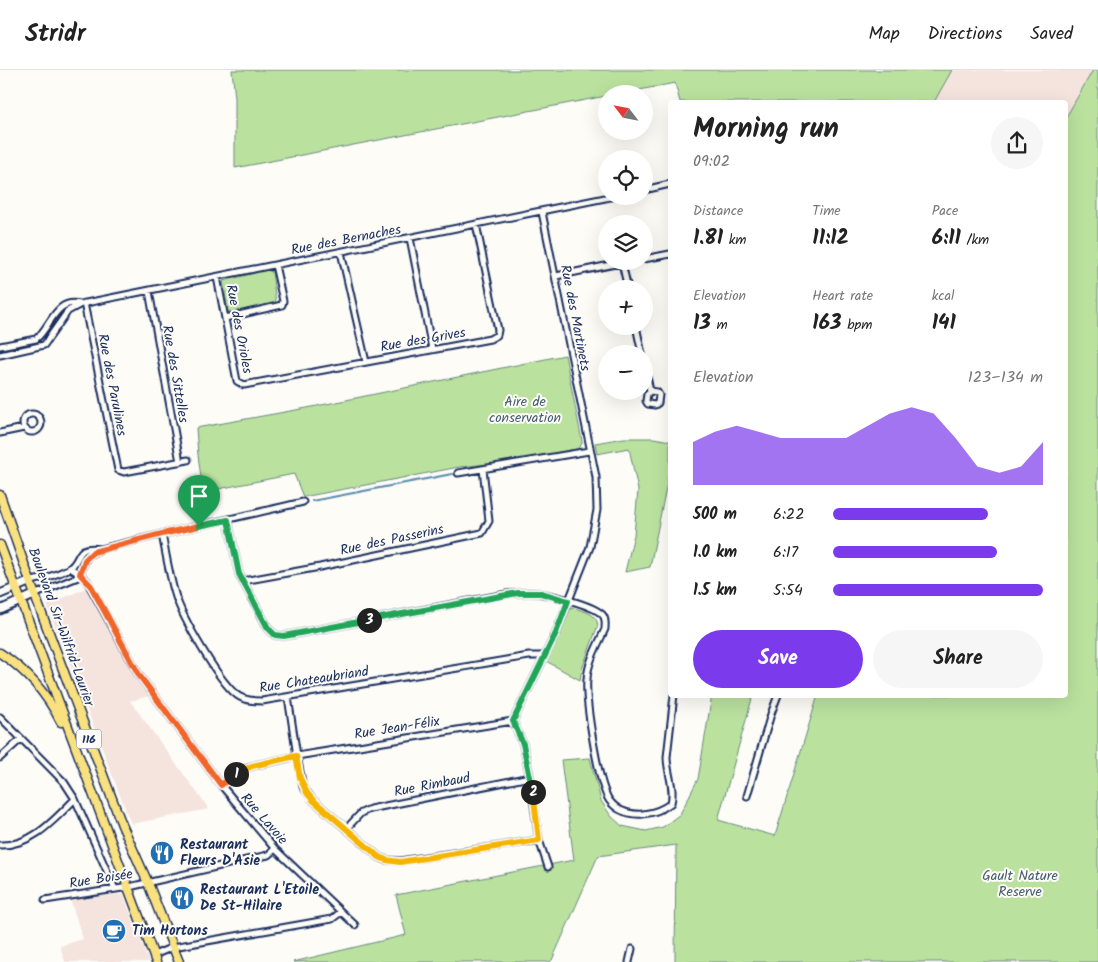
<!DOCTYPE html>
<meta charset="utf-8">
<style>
body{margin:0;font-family:Kalam,sans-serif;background:#f6f6f6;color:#222;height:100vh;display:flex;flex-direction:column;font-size:19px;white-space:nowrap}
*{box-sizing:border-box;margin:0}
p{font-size:16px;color:#767676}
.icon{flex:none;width:28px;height:28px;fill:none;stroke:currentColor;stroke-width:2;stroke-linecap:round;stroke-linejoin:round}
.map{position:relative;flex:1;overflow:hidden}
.side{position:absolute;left:668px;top:30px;width:400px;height:598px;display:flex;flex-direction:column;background:#fff;border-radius:5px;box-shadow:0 5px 20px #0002}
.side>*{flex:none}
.needle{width:32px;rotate:302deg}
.controls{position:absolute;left:598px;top:15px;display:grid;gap:10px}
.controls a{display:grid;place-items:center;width:55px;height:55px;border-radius:50%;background:#fff;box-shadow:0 5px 20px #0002;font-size:25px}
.pin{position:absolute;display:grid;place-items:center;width:42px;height:42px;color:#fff;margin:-51px -21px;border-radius:50% 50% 50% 0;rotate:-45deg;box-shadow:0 0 5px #0007}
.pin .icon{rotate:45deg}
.km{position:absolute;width:25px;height:25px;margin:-12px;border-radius:50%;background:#222;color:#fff;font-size:14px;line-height:25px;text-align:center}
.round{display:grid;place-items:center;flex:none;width:52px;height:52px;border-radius:26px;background:#f6f6f6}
.head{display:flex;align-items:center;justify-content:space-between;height:85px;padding:0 25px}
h1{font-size:28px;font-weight:700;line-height:38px}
.stats{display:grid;grid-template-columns:repeat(3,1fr);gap:8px;height:85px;padding:5px 25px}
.stats div{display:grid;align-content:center}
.stats b{font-size:21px;font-weight:700}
.stats small{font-size:14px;font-weight:400}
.stats p{font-size:14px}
.chart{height:140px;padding:10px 25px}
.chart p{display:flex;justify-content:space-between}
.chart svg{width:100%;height:90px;margin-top:5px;fill:#7c3aed;opacity:.7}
.button{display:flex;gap:10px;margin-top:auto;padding:10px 25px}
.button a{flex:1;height:58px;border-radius:30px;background:#7c3aed;color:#fff;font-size:20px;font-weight:700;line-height:58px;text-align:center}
.button a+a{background:#f6f6f6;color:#222}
ul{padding:0 25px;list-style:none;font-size:16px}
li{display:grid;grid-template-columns:80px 60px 1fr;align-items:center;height:38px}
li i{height:12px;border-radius:6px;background:#7c3aed}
header{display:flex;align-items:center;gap:30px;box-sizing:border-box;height:70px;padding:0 25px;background:#fff;border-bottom:1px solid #e0e0e0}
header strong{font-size:24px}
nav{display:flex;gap:28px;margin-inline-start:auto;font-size:18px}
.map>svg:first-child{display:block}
.built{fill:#f5e3de}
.green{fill:#bae29e;stroke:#6a887e}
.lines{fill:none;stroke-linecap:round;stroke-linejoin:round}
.stream{stroke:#568bab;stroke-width:2}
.street-casing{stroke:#1b2f5e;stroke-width:9}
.secondary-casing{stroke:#1b2f5e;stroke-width:11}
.primary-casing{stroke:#1b2f5e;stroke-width:11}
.street{stroke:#fdfcf7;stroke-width:5}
.secondary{stroke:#fdfcf7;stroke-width:7}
.primary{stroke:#fae180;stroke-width:8}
.split-1-casing{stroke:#fff;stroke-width:10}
.split-2-casing{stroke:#fff;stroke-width:10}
.split-3-casing{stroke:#fff;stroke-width:10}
.split-4-casing{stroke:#fff;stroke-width:10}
.split-1{stroke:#f0652b;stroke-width:6}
.split-2{stroke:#f5b400;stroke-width:6}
.split-3{stroke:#22a559;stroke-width:6}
.split-4{stroke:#22a559;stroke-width:6}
.labels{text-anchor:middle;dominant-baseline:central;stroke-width:4;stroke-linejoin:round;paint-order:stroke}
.shield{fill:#fdfcf7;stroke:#5f6c8c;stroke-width:1}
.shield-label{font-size:12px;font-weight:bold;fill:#1b2f5e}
.street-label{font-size:14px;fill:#1b2f5e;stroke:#fdfcf7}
.park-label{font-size:14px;fill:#435c6e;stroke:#fdfcf7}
.poi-label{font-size:14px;font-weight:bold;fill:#1b2f5e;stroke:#fdfcf7;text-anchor:start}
</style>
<header>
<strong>Stridr</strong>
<nav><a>Map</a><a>Directions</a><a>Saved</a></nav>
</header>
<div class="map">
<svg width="1098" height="892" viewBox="0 0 1098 892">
<rect width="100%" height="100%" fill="#fdfcf7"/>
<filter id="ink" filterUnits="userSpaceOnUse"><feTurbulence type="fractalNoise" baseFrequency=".02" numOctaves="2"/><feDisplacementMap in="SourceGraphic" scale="10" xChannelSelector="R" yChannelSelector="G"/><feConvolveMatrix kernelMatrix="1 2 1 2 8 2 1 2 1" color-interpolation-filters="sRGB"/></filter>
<g filter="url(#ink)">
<path class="built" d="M952,0H1093L1065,49V32H934Z
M91,516L139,605L154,625L130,631L209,739L131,754L47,535Z
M123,824L149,892H65L60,876L83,869L70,829Z"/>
<path class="green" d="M232,0H952L934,32H680L675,13L619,24H606V26L235,98V28Z
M1093,0H1098V892H675L676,775L598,786L552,890L549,892H293L406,865L396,825L574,790L561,690L590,688L601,731L611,746L622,756L646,761L663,757L680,744L698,709L712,625H753L718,750L775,766L818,625H1065V49Z
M267,200L272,202L276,233L233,243L228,241L223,211Z
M565,285L582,371V374L577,379L498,393L459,397L303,427L294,404L203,422L198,385L196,358L307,338Z
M624,368H654L670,371V398L650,497L625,502L634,465L638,420L629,378L597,384L595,373Z
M574,538C584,541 596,543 598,555L582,599L580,610L546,591L560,564L569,539Z"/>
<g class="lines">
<path class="stream" d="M312,431L452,404"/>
<g class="street-casing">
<path id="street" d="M644,120L670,114
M410,168L432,279
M341,182L366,292
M644,189L670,184
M622,193L628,219
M556,206L630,191
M217,207L237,311L244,315L490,269L497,265L498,260L476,154
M149,221L180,392
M84,233L118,400L124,402L188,390
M225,248L282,235L283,231L275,195
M636,256L642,284
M0,276L36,269C51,257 55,228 80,234
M0,285L44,275L68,241L81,234L615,126
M644,292L650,321L647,324L646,331L648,334L655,335L658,333L659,325L657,322L650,321
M23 353a9 9 0 1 1 18 0a9 9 0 1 1-18 0Z
M0,363L24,358
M458,403L589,381
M228,450L239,504L268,558L275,565L284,566L507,524C517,523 528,522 538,523C551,525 599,536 604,547C606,551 605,555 605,559C598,575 588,591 587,609C585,631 598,713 609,730C617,741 630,745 643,744C654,743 662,740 671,733C675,717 667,703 667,687L674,625
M162,464C166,484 169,504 175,524C181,545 221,617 240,627C247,631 255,631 262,631L529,586H544
M70,498L80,504L87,511L139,605L221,715L275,779L355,855
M31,511C43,509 56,505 68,499C83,491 73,474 101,479
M243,511L320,497L482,463L489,451L483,399
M36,524L78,507C87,491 81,487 101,479C168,462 236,448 303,432
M288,627L297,686L303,717L313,730L379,787L386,790L400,791L539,770
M0,647L64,712L75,729L115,819
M513,651L556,563L590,477L597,440L596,407L542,142
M513,651L523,674L530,707L539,770L548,797
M0,688L21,669
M221,715L240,701L252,696L297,686L513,651
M747,726L771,644L778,625
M346,759L361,743L370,739L530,707
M0,775C32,776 54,750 75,729
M45,830L129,817L268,785L275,779
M154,885L173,877L332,849L341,842
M629,892L632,879"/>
</g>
<g class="secondary-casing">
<path id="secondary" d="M0,524L31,511
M0,540L36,524"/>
</g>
<g class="primary-casing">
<path id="primary" d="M0,425L37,531L122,755L148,813L179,892
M0,475L156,892
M0,583C26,600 47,624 61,652"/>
</g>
<use href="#street" class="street"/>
<use href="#secondary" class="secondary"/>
<use href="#primary" class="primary"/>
</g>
</g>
<g class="lines" filter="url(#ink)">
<g class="split-1-casing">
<path id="split-1" d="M199,456L162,464L93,482L85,490L80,504L91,516L139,605L221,715L236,704"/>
</g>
<g class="split-2-casing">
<path id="split-2" d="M236,704L252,696L296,686L300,708L307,723L313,730L379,787L386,790L400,792L539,770L533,722"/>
</g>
<g class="split-3-casing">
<path id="split-3" d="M369,550L518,523H541L568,531L556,563L513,651L523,674L533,722"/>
</g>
<g class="split-4-casing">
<path id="split-4" d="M199,456L228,450L239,504L268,558L275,565L284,566L369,550"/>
</g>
<use href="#split-1" class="split-1"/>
<use href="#split-2" class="split-2"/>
<use href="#split-3" class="split-3"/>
<use href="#split-4" class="split-4"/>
</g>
<defs>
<g id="restaurant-disc" transform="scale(1.25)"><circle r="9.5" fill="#1f6fb2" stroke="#fdfcf7"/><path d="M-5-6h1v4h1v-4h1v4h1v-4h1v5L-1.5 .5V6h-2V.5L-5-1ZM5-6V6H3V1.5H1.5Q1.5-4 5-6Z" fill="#fff"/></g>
<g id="cafe-disc" transform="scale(1.25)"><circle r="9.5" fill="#1f6fb2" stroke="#fdfcf7"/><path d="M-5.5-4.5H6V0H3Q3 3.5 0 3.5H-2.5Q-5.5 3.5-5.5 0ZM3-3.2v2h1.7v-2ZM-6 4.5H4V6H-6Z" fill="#fff"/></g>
</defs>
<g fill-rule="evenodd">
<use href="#restaurant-disc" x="162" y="783"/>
<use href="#restaurant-disc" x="182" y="828"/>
<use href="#cafe-disc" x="114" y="861"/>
</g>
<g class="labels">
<rect class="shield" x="76.5" y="659.5" width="25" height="19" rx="4"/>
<g class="shield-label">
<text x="89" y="669">116</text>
</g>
<g class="street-label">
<text transform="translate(346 170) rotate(-11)">Rue des Bernaches</text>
<text transform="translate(575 248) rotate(79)">Rue des Martinets</text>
<text transform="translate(239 259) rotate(79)">Rue des Orioles</text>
<text transform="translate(423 270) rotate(-10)">Rue des Grives</text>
<text transform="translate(175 304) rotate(80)">Rue des Sittelles</text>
<text transform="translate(112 315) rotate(79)">Rue des Parulines</text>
<text transform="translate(392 470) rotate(-12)">Rue des Passerins</text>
<text transform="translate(61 557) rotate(70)">Boulevard Sir-Wilfrid-Laurier</text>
<text transform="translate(314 610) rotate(-9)">Rue Chateaubriand</text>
<text transform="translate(397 658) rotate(-9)">Rue Jean-Félix</text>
<text transform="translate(432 715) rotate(-11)">Rue Rimbaud</text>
<text transform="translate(264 749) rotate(49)">Rue Lavoie</text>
<text transform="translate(101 809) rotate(-9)">Rue Boisée</text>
</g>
<g class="park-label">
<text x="525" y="332">Aire de<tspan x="525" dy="16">conservation</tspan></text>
<text x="1020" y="806">Gault Nature<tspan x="1020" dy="16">Reserve</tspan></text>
</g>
<g class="poi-label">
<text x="180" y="775">Restaurant<tspan x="180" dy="16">Fleurs D'Asie</tspan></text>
<text x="200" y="820">Restaurant L'Etoile<tspan x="200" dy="16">De St-Hilaire</tspan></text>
<text x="132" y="861">Tim Hortons</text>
</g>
</g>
</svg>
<div class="controls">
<a><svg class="needle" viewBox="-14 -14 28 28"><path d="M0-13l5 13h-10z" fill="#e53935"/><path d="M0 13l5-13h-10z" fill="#767676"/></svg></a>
<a><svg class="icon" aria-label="locate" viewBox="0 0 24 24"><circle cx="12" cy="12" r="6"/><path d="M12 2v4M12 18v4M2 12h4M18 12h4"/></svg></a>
<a><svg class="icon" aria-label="layers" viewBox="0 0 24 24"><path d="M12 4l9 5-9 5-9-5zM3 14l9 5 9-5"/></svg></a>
<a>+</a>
<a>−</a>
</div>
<div class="pin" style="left:199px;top:456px;background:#1e9e55"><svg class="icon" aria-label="arrive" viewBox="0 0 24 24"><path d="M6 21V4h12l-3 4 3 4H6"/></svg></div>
<b class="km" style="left:236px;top:704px">1</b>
<b class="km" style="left:533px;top:722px">2</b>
<b class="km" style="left:369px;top:550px">3</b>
<section class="side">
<div class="head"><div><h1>Morning run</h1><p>09:02</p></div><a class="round"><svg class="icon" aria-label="share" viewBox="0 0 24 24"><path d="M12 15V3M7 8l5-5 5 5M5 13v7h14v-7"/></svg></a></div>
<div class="stats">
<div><p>Distance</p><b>1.81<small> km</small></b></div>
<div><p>Time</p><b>11:12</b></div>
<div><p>Pace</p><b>6:11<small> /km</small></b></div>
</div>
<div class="stats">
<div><p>Elevation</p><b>13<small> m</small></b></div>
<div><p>Heart rate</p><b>163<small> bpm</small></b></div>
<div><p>kcal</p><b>141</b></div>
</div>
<div class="chart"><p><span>Elevation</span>123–134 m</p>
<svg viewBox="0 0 160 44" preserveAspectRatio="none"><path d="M0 44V23L10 18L20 15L30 18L40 21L50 21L60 21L70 21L80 15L90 9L100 6L110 9L120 21L130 35L140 38L150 35L160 23V44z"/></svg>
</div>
<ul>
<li><b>500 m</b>6:22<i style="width:74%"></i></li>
<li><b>1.0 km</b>6:17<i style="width:78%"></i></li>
<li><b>1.5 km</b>5:54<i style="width:100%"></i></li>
</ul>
<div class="button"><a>Save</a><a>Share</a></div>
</section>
</div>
